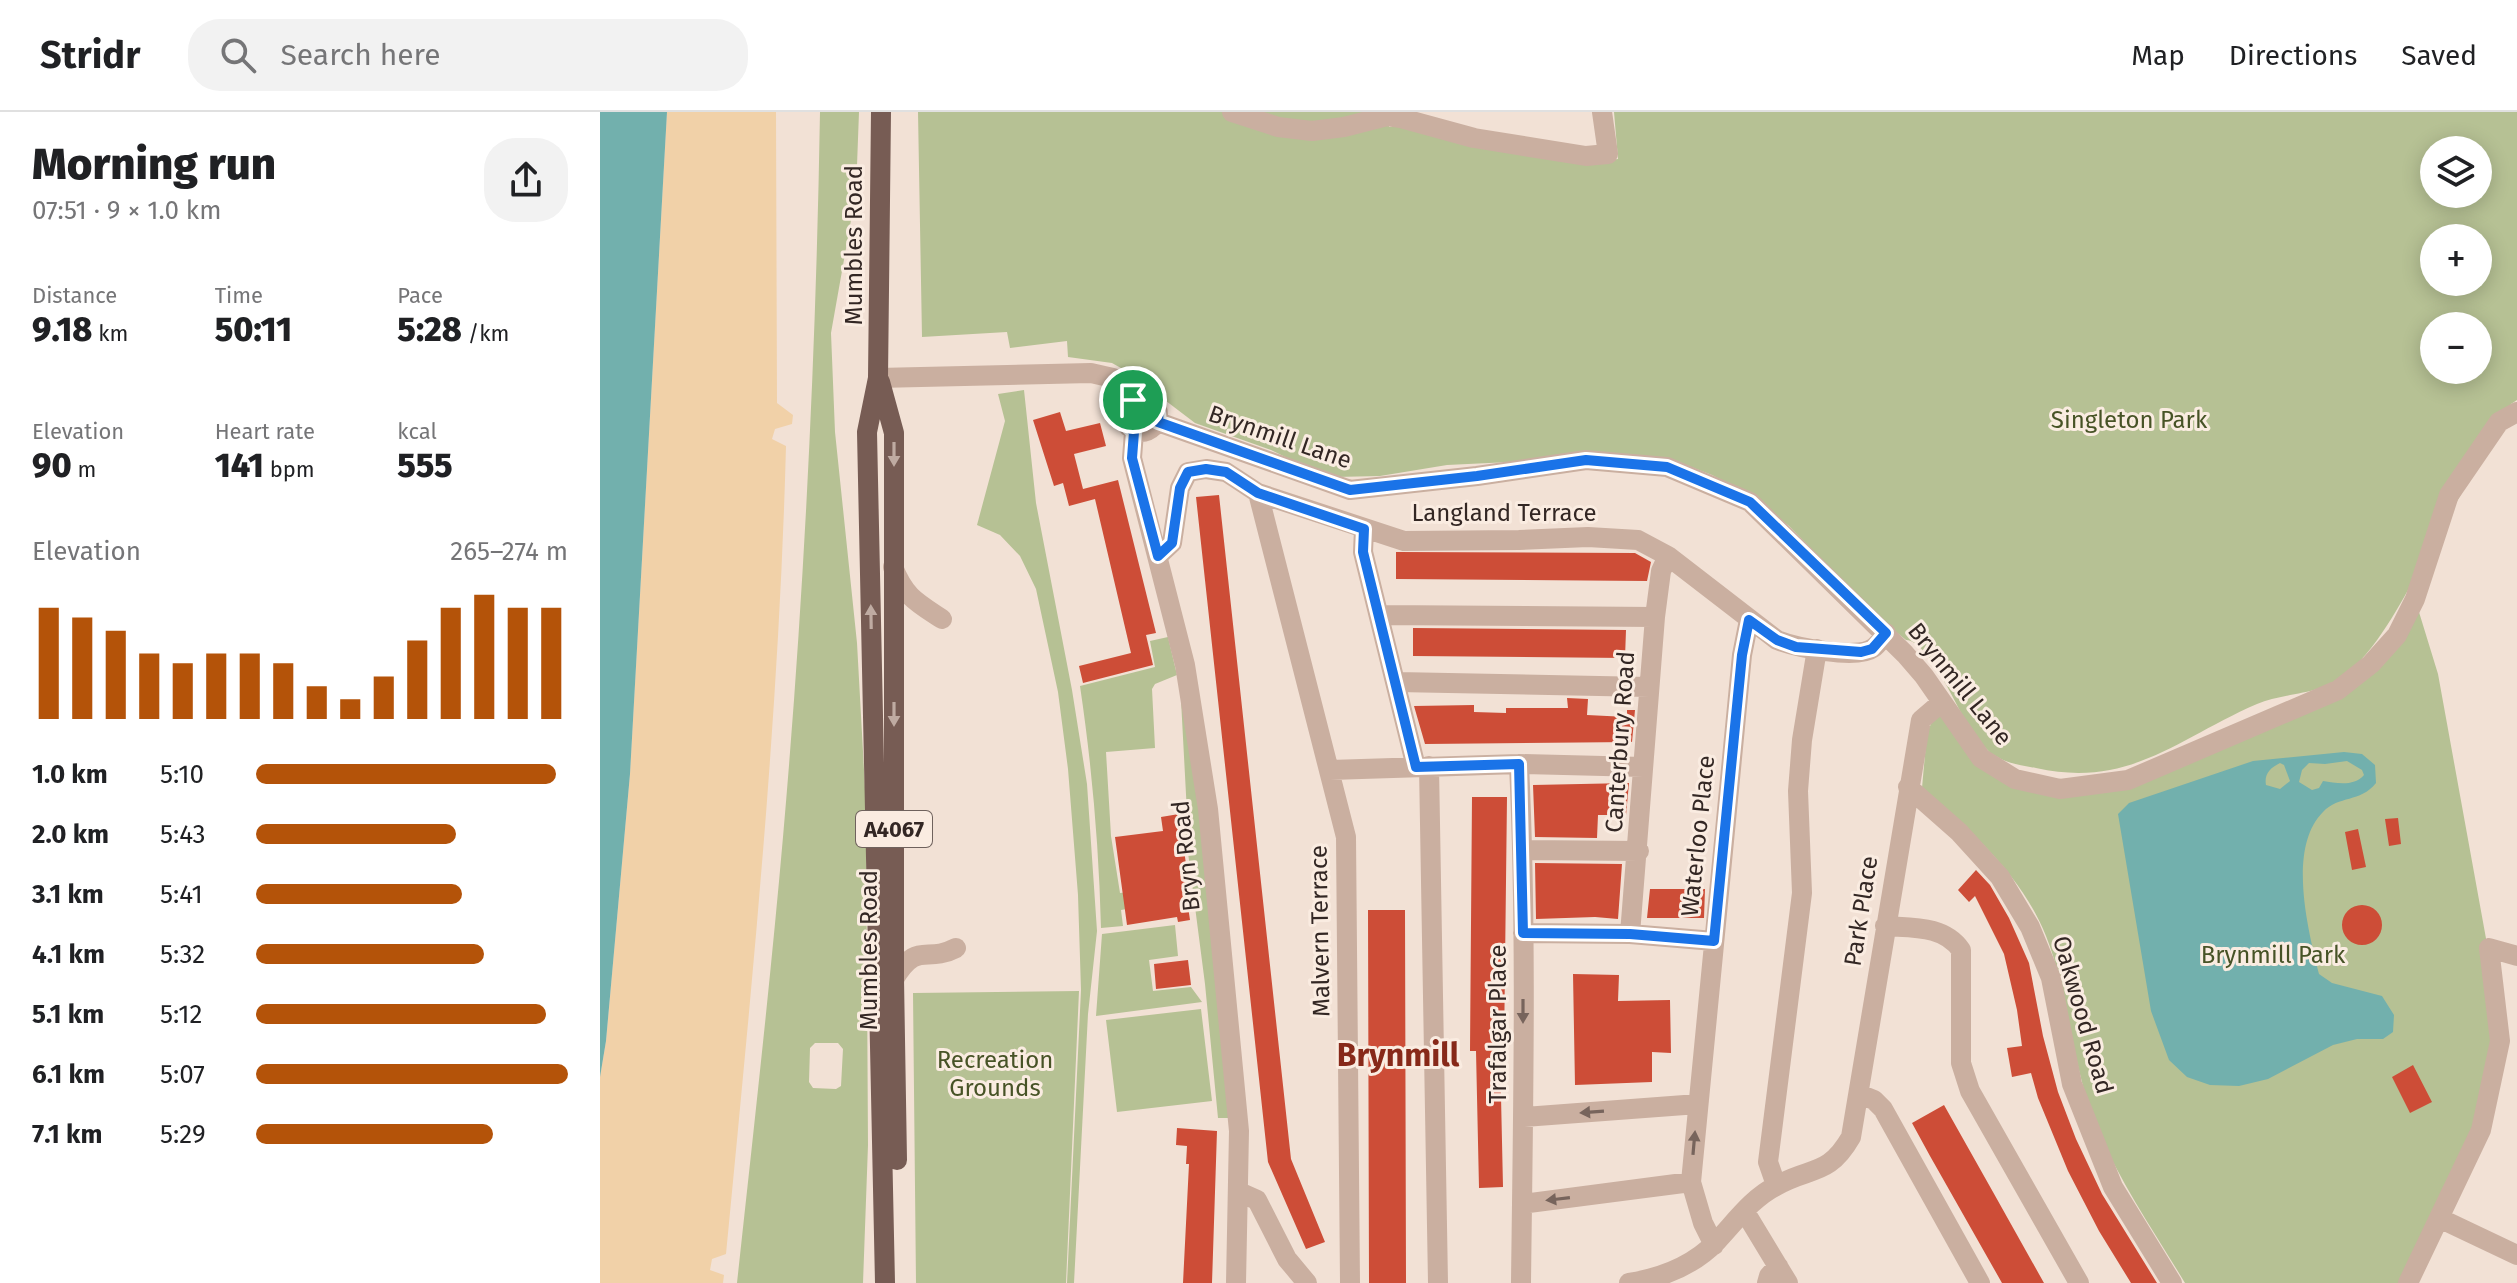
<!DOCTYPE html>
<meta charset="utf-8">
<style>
body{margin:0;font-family:"Fira Sans",sans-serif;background:#f2f2f2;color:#202124;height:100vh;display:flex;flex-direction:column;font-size:30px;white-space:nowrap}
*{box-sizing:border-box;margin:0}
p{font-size:26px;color:#757577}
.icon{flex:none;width:44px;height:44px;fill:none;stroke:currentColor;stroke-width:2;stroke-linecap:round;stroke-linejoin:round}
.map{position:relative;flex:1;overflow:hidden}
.sheet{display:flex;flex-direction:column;background:#fff;width:600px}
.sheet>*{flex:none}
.buttons{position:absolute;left:1820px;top:24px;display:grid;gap:16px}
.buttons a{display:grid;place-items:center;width:72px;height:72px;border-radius:50%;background:#fff;box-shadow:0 4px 20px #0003;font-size:40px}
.pin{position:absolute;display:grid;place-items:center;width:68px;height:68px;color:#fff;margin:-34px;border:4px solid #fff;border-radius:50%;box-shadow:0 2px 8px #0007}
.round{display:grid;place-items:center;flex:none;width:84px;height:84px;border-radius:32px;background:#f2f2f2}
.summary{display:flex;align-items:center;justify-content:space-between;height:136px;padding:0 32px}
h1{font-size:44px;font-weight:800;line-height:60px}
.stats{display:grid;grid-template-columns:repeat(3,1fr);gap:12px;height:136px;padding:8px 32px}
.stats div{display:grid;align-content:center}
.stats b{font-size:34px;font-weight:800}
.stats small{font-size:22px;font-weight:400}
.stats p{font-size:22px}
.chart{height:224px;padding:16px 32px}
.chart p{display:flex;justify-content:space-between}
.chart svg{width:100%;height:144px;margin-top:8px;stroke:#b45309;stroke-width:6}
ul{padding:0 32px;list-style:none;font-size:26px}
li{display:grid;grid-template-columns:128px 96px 1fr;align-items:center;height:60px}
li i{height:20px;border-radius:10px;background:#b45309}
header{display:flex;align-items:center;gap:48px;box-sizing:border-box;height:112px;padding:0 40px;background:#fff;border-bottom:2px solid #e0e0e0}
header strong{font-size:38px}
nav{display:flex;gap:44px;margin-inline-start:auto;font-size:28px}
.search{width:560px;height:72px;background:#f2f2f2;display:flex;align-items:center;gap:20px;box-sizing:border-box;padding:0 28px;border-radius:32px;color:#757577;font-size:30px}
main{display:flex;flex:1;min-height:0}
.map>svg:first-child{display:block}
.green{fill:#b6c194;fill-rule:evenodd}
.sand{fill:#f1d1a8}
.water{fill:#72b0ad;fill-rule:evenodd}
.building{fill:#cd4d37}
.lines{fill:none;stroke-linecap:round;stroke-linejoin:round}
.minor{stroke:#caafa0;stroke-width:20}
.major{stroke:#775c54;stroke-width:20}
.oneway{fill:#bfaba2}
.oneway2{fill:#77645c}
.route-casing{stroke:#fff;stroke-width:16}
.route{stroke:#1a73e8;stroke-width:10}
.labels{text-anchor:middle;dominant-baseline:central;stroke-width:6;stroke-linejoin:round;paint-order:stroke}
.shield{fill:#faece1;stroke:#6f625d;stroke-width:2}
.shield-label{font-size:22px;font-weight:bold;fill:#332724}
.street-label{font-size:24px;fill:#332724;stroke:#faece1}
.park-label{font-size:24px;fill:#475326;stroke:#faece1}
.district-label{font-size:32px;font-weight:bold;fill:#872919;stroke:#faece1}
</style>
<header>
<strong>Stridr</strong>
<div class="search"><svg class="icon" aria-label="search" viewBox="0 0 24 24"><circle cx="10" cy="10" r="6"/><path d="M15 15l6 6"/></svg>Search here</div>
<nav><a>Map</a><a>Directions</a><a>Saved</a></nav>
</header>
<main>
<section class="sheet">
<div class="summary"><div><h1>Morning run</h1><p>07:51 · 9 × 1.0 km</p></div><a class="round"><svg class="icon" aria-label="share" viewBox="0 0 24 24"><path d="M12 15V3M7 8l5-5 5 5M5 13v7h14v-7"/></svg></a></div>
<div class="stats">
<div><p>Distance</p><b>9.18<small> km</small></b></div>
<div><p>Time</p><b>50:11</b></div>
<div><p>Pace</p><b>5:28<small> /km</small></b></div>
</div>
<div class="stats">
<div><p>Elevation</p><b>90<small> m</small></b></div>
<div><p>Heart rate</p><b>141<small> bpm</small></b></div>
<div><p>kcal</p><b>555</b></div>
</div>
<div class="chart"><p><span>Elevation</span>265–274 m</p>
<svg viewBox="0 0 160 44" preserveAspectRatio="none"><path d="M5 44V10M15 44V13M25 44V17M35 44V24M45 44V27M55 44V24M65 44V24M75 44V27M85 44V34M95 44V38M105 44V31M115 44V20M125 44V10M135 44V6M145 44V10M155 44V10"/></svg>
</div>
<ul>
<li><b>1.0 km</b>5:10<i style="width:96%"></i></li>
<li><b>2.0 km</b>5:43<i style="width:64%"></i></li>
<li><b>3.1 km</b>5:41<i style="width:66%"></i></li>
<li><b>4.1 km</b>5:32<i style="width:73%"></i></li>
<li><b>5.1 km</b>5:12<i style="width:93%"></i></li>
<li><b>6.1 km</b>5:07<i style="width:100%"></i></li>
<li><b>7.1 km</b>5:29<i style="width:76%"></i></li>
</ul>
</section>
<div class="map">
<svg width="1917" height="1171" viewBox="0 0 1917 1171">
<rect width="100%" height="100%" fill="#f2e1d5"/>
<path class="green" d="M220,0H259L256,80L231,221L235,320L257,531L266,694L268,1033L263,1171H137C153,1023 170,874 183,725C204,485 216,242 220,0ZM215,931H238L243,937L241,974L236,977L213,976L209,970L210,936Z
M318,0H791L789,15L798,14L994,50L1018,47L1014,0H1917V288L1911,292C1883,343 1854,394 1826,446C1803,486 1783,529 1748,561C1725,583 1685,580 1657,592C1578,626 1530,677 1436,656C1424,654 1411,652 1401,647C1392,642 1383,637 1377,629C1362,608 1331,529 1306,528L1246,480L1222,448L1189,414L1150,383L1112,363L1086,353L933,349L847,353L780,364L735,365L714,359L671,338L595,311L528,260L512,251L468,245L467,229L410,236L407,220L322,225ZM1834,38H1878V82H1834ZM1834,126H1878V170H1834ZM1834,214H1878V258H1834Z
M424,278L436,391L472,578L487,672L497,819L488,902L474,1171H467L481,878L478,783L468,657L458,580L436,477L420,444L400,423L377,413L405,309L398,282Z
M1815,487L1838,562L1887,832L1900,929L1881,1018L1808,1171H1585C1555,1121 1521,1072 1498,1018C1471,955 1470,885 1446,824C1421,762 1371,719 1322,676L1327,620L1342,590L1415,667L1528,668L1738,578Z
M568,525L577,563L555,572L552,577L555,636L506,640L511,724L520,781L564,776L565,790L521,798L523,814L501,816C499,735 492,655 480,574L555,555L550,529Z
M581,588L603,695L631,1006H618L605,872L583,702L587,701Z
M575,813L578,844L549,848L553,879L591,875L602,890L496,904L502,822Z
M479,879L466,1171H316L313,881Z
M601,897L612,989L517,1000L506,908Z"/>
<path class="sand" d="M67,0H176L177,291L193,303L192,312L175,317L172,327L186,334C179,604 152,872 126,1142L112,1147L110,1158L124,1163L123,1171H0V965L6,929L30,662Z"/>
<path class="water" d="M0,0H67L30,662L6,929L0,965Z
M1744,640L1762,642L1775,653L1776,671C1760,691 1739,683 1723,700C1687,736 1708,818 1719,862L1732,871L1782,884L1794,903L1793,920L1783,927H1757L1733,933L1668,967L1639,974L1610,973L1587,965L1569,948L1551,899L1518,702L1529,691L1653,649ZM1747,649L1762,658L1764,663C1754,675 1736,671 1723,669L1719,676L1712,678L1699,670L1702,658L1709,651L1725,652ZM1680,651L1684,653L1690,669L1680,677L1666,673C1664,662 1670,656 1680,651Z"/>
<path class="building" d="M460,300L466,319L500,311L506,334L474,342L483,377L518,368L556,521L546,523L553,553L483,571L479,554L531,541L495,387L469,394L463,371L454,374L433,308Z
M619,383L691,1047L725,1130L706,1137L668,1050L596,385Z
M796,440L1035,441L1051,450L1047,469L796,467Z
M813,516L1026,518L1025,546L813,544Z
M967,586L988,587L987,603L1027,605V598H1035L1032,630L825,632L814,594L874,593V600L906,601V596H968Z
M1029,671L1026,703H998L997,726L935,725L933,673Z
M872,685H907L904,939H900L903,1075L879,1076L876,939H870Z
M579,702L591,788H587L590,808L578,810L577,805L527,813L515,725L563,719L561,705Z
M1798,706L1801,732L1789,734L1785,707Z
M1758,717L1766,755L1752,758L1745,720Z
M935,751L1022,752L1018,807L995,805L936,807Z
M1376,758L1390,773L1409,806L1429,851L1443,924L1458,980L1476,1027L1502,1082L1557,1171H1531L1499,1119L1468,1059L1438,986L1431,961L1412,965L1407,936L1422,934L1417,898L1404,842L1375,784L1369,790L1358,778Z
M1050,777H1105L1104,806H1047Z
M1742 813a20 20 0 1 1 40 0a20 20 0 1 1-40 0Z
M768,798H805L806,1171H769Z
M588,848L591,873L556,877L554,852Z
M973,862L1019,863L1018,889L1070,888L1071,941L1052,940V970L975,973Z
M1813,953L1832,990L1810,1001L1792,965Z
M1344,993L1393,1080L1444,1171H1402L1330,1044L1312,1011Z
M577,1016L617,1019L612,1171H583L589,1052H586L587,1034L576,1033Z"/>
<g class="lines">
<path class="minor" d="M632,0L678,15L712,19L744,15L787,4L801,6L874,26L986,44L1008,42L1002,0
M278,266L491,261L513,266L533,288
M524 303a17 17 0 1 1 34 0a17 17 0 1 1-34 0Z
M558,310L750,378L877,364L986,348L1067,355L1150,390L1305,542L1324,564L1381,646L1415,667L1460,677L1528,668L1738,578L1771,552L1797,523L1815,487L1849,383L1899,310L1917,300
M534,320L532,346L585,553L608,697L639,1019L636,1171
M658,381L746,725L750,1171
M764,417L763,440L816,655
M558,444L572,431L580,376L588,360L606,357L626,360L658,381L804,429L919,428L988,425L1038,428L1068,444L1177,528C1195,535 1257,548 1273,536C1278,533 1282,526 1286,521
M293,455C305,485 316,490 342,507
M779,503L1055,505
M797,570L1049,575
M919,652C927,825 923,998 921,1171
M829,654L838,1171
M730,658L919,652L1043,655
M1308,675L1359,720L1400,765L1430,815L1451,866L1472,972L1513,1075L1572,1171
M923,738L1039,739
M1285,814C1312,816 1344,813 1361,838V951L1370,979L1479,1171
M923,821L1030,822L1114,829
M1030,822L1055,505L1061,459L1068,444
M294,867C318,828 325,852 356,836
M1259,982L1274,988L1283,997L1380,1171
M924,1005L1098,992
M1176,1073L1168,1050L1202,781L1198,679L1202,628L1217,537
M639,1080L657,1088L687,1147L707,1171
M922,1092L1091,1070
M1145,1100L1188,1171
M1839,1106L1917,1143
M1114,1133L1103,1111L1091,1070L1142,543L1149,508
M1029,1171C1061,1166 1094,1153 1117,1129C1135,1110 1152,1086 1176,1074C1211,1054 1228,1065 1251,1025L1321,608L1342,590
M1167,1171L1169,1164L1178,1154
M1808,1171L1881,1018L1900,929L1889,836L1917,844"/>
<path class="major" d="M281,0L278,266L267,320L285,1171
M280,270L294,321V867L297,1048"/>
</g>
<defs><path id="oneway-solid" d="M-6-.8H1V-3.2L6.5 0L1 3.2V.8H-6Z" transform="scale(2)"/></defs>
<g class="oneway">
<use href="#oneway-solid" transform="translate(294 342) rotate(90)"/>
<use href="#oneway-solid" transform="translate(271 505) rotate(-91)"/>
<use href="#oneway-solid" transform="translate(294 602) rotate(90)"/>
</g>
<g class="oneway2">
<use href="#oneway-solid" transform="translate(923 899) rotate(90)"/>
<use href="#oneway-solid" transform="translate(992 1000) rotate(176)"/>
<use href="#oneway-solid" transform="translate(1094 1031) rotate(-85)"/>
<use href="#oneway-solid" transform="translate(958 1087) rotate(173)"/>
</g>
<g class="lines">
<g class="route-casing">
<path id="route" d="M541,286C554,289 560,296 558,310L750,378L877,364L986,348L1067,355L1150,390L1286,521L1272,537L1261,540L1196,535L1177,528L1149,508L1142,543L1114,829L1030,822L923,821L919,652L816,655L763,440L764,417L658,381L626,360L606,357L588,360L580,376L572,431L558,444L532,346L534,320C519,308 522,291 541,286Z"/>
</g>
<use href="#route" class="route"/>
</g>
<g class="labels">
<rect class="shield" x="256" y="699" width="76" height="36" rx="6"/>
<g class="shield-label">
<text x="294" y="717">A4067</text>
</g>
<g class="street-label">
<text transform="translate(254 133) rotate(-90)">Mumbles Road</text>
<text transform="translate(680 325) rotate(19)">Brynmill Lane</text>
<text x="904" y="401">Langland Terrace</text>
<text transform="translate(1360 572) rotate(51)">Brynmill Lane</text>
<text transform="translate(1020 630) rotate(-86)">Canterbury Road</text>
<text transform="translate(1098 724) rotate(-84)">Waterloo Place</text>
<text transform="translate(586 744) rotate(-96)">Bryn Road</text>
<text transform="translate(1261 799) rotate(-81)">Park Place</text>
<text transform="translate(720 819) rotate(-91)">Malvern Terrace</text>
<text transform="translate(269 838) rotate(-90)">Mumbles Road</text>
<text transform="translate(1483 903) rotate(74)">Oakwood Road</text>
<text transform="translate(898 912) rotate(-90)">Trafalgar Place</text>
</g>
<g class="park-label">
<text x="1529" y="308">Singleton Park</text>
<text x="1673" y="843">Brynmill Park</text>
<text x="395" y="948">Recreation<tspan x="395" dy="28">Grounds</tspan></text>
</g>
<g class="district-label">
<text x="798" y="943">Brynmill</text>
</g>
</g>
</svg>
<div class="buttons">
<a><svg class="icon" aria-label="layers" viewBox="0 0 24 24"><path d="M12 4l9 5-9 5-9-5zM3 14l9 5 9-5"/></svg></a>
<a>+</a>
<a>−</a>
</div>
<div class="pin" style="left:533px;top:288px;background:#1e9e55"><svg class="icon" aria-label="arrive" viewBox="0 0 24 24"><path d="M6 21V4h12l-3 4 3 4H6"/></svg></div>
</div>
</main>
